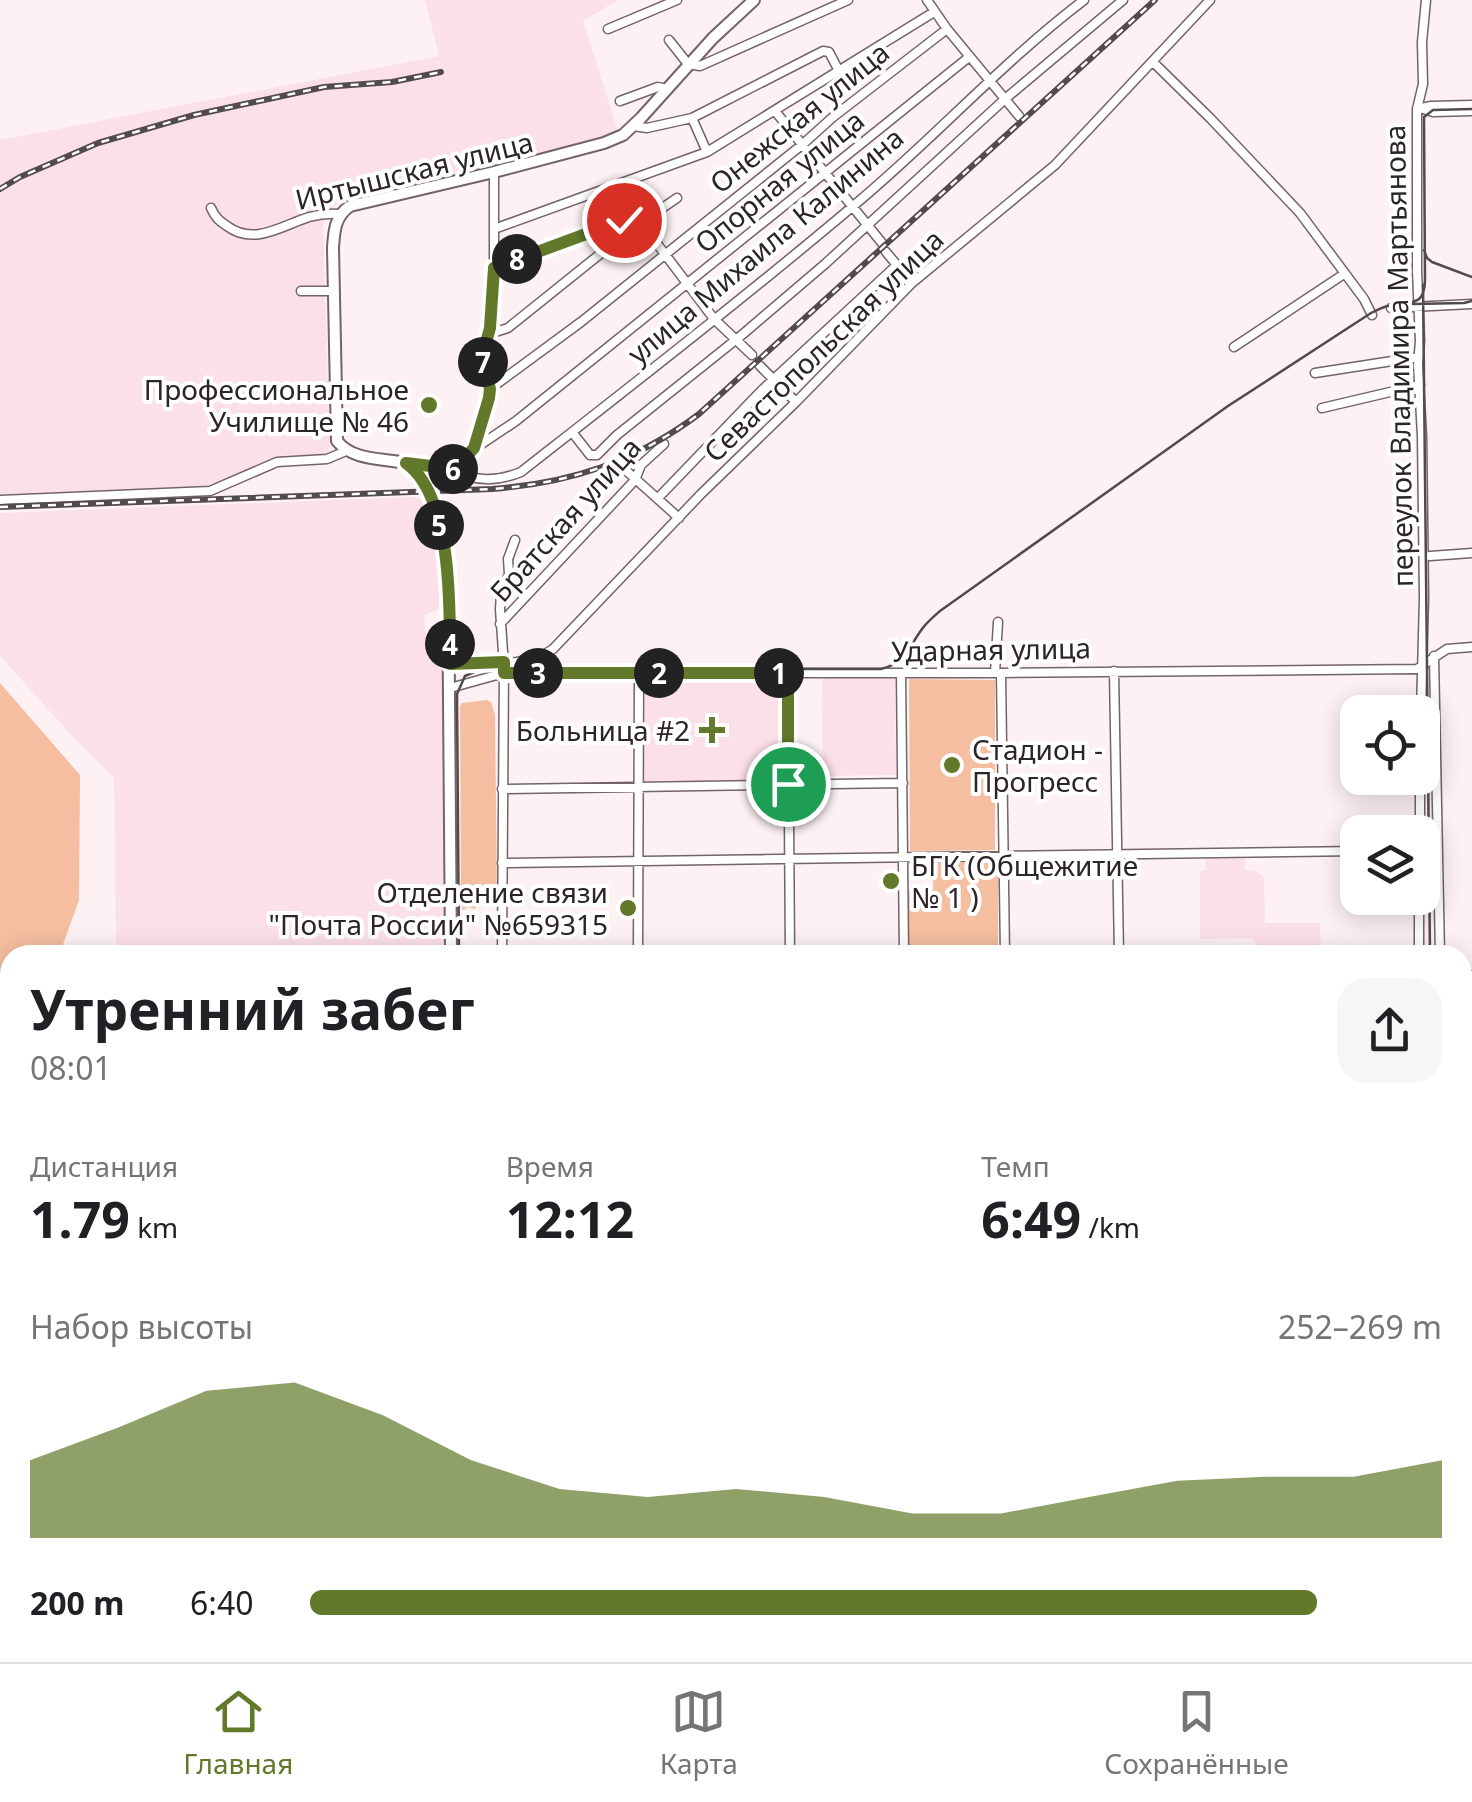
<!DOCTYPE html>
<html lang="ru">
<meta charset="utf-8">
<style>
body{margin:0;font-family:"Noto Sans",sans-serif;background:#f6f6f6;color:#202124;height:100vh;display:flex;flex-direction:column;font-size:38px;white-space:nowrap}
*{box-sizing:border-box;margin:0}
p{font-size:32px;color:#757577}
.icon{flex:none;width:55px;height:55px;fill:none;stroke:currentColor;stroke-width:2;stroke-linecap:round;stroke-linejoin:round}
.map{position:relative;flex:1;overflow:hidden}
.sheet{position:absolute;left:0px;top:945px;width:1472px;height:718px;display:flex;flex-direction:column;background:#fff;border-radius:30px 30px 0 0;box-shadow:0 5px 25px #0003}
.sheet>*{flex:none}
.buttons{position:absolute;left:1340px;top:695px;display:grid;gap:20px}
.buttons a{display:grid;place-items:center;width:100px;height:100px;border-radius:20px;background:#fff;box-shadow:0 5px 25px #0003;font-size:50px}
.pin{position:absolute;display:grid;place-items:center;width:85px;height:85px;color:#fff;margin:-42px;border:5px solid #fff;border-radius:50%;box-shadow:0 2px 10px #0007}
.km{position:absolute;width:50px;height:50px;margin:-25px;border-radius:50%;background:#222;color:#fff;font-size:28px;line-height:50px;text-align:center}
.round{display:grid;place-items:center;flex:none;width:105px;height:105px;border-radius:30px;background:#f6f6f6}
.head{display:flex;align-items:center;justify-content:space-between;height:170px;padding:0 30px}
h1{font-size:55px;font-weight:700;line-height:75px}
.figures{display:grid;grid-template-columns:repeat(3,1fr);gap:15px;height:170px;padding:10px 30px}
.figures div{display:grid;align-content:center}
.figures b{font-size:50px;font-weight:700}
.figures small{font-size:28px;font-weight:400}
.figures p{font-size:28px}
.chart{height:280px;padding:20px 30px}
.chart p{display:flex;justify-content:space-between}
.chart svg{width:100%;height:180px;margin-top:10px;fill:#62792b;opacity:.7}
ul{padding:0 30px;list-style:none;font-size:32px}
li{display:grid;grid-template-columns:160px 120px 1fr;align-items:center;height:75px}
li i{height:25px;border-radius:12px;background:#62792b}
.menu{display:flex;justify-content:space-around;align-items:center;height:140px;border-top:2px solid #e0e0e0;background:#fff;font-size:28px;color:#757577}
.menu a{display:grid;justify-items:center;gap:5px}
.menu .current{color:#62792b}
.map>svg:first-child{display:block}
.built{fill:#fce0e7}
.green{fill:#f5bea0}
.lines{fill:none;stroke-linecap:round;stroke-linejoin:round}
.minor-casing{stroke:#746368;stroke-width:11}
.major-casing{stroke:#746368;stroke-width:14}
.minor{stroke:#fff;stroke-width:8}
.major{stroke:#fff;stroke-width:10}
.tram{stroke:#524a4c;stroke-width:2.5}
.rail-casing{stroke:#524a4c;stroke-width:6}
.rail{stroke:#fff;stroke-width:2.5;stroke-dasharray:8;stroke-linecap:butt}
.route-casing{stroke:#fff;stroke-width:20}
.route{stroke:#62792b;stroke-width:12}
.poi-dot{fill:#62792b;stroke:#fff;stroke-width:4}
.labels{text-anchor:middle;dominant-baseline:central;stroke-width:8;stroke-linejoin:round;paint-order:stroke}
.street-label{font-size:28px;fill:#2c2527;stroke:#fff}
.poi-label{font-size:28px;fill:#2c2527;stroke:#fff;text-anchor:end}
</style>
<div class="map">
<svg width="1472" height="1662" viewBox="0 0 1472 1662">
<rect width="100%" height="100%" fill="#fdf1f4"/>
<path class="built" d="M425,0H618L583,21L618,131L600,141L479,171L341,201L330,210L323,225L330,447L327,454L281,457L202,488L0,496V140L439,56Z
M413,497L424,499L438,543L443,570L445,607L424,615L427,647L444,666L445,955H116L114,778L77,741L0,656V513Z
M642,676L782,677L784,781L639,785Z
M822,677H895L896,775L823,776Z
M1206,859H1245V870L1256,871L1264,877L1265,923H1320L1321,955H1256L1255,940L1251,938L1200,939V871L1206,870Z
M10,1047V1345L0,1359V1050Z
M10,1387V1652L138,1653L139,1662H0V1404Z
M1463,1562L1472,1564V1662H1179L1207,1660L1208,1652H1462Z
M1000,1653H1169L1170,1662H1002Z"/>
<path class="green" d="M909,679L995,680V850L910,851Z
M0,683L80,775L79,900L61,950L46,955H10V1078L0,1077Z
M487,700L491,702L495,715L497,897L491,902L478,904L475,909L468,907L463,910L461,905L460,706L462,703Z
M934,862H998V955H908V890H933Z
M481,1652L482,1662H202L201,1653Z"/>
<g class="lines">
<g class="minor-casing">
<path id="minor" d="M927,0L947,29L1019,116
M608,29L677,0
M669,40L688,64L700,66L848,0
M1153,62L1211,119L1300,213L1364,299L1372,315
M620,101L658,87L667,89
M1417,109L1431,106L1472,105
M1423,109L1433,112L1472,111
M775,111L882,243
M692,118L707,152
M633,126L647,128L692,118L823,51L829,52L839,71
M617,186L658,245L714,319L752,355
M211,208C215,217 219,221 227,226C254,246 281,226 309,217C320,214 330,213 341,214
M494,229L707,152L934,12
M886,252L912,283
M494,268L619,223L635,212
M301,291H334
M1391,308L1472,304
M489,334L508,328L630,230L677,198
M1234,347L1344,274
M760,366L796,402
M1315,373L1418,357
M490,389L581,322L803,144L833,117L947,29
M1322,408L1420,385
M572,432L590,455H597L617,435L743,334L825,264L1005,99L1123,0
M474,449L516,421L969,57
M406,463L455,469L474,449L489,398L490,389L482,357L490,328L494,268V172
M621,466L679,518
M455,469C474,483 499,481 521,472C632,385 744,298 852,207C932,141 1001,63 1084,0
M658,498L761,391L897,265
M0,500L210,491L277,462L327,459L346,451
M1430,556L1472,553
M500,624L635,480L641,465L664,444
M1434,656L1440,955
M450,664C481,663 529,668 553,649L701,494L796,402L912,283L1055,165L1210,0
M1114,671L1119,955
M788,673L790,955
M901,673L904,955
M995,673L998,622
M1001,673L1005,955
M450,688L504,673H1001L1417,669L1447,649L1472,647
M1421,712L1424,597L1422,436L1418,364L1420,341L1417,271V109L1423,84L1422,42L1426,0
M502,789L903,783
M1420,832V778
M1422,851L1438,852
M502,863L1358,851
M1419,898V955
M502,955L504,666L500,609L501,594L509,574L508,559L515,540
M638,955L639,673
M1462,974L1472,975
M1462,1321H1472
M0,1373L10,1358
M1462,1420H1472
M506,1652V1662
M643,1652V1662
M742,1652V1662
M845,1652V1662
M1171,1652V1662
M339,1662V1652"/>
</g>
<g class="major-casing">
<path id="major" d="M451,955L448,570C442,535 436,486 406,463C382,458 353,461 337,441L333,248C334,231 335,216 350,206L494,172L604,143L623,135L641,118L713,38L754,0
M1462,1218H1472
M1462,1226H1472"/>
</g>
<use href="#minor" class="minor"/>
<use href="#major" class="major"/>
<path class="tram" d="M1424,250L1427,258L1432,262L1472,277
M1423,285L1430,955
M1413,304L1464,303L1472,301
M459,955L457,694L465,676L481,669H881C904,664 909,647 922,629C927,622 933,617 940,611L1228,406L1371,313C1375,311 1383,307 1388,306C1409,300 1425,309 1425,279L1424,117L1433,110L1472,109
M0,1386L10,1370
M487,1652V1662"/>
<g class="rail-casing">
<path id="rail" d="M0,189L20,177L98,143L194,115L324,87L392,82L441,72
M0,507L492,489C571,483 635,462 699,414L1155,0"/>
</g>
<use href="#rail" class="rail"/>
</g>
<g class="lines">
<g class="route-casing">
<path id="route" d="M624,220L494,268L490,328L482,357L490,389L489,398L474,448L455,469L406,463C453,496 450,612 450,664L504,662V673H788V784"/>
</g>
<use href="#route" class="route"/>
</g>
<g class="poi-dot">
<circle cx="429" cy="405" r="10"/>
<path d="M707 715h10v10h10v10h-10v10h-10v-10h-10v-10h10z"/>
<circle cx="952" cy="765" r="10"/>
<circle cx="891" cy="881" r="10"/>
<circle cx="628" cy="908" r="10"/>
</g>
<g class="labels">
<g class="street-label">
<text transform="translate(799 117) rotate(-39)">Онежская улица</text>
<text transform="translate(414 170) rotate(-14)">Иртышская улица</text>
<text transform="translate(779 181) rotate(-39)">Опорная улица</text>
<text transform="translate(765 245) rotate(-40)">улица Михаила Калинина</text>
<text transform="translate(823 345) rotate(-44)">Севастопольская улица</text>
<text transform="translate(1398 356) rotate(-91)">переулок Владимира Мартьянова</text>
<text transform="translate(565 519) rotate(-48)">Братская улица</text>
<text transform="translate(991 649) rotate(-1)">Ударная улица</text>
</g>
<g class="poi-label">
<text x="409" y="389">Профессиональное<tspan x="409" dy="32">Училище № 46</tspan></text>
<text x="690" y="730">Больница #2</text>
<text x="972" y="749" text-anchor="start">Стадион -<tspan x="972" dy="32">Прогресс</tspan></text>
<text x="911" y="865" text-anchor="start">БГК (Общежитие<tspan x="911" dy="32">№ 1 )</tspan></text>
<text x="608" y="892">Отделение связи<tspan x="608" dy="32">"Почта России" №659315</tspan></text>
</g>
</g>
</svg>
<div class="buttons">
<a><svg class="icon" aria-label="locate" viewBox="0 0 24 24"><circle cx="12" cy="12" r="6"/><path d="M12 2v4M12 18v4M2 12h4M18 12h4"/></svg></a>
<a><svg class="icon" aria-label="layers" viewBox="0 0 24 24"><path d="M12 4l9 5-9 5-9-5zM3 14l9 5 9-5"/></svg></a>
</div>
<div class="pin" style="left:788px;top:784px;background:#1e9e55"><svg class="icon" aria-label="arrive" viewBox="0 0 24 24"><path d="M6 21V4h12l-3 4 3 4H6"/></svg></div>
<div class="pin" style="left:624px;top:220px;background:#d93025"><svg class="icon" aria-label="check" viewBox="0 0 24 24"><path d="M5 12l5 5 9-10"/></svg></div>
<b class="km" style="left:779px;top:673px">1</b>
<b class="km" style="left:659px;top:673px">2</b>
<b class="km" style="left:538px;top:673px">3</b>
<b class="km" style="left:450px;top:644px">4</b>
<b class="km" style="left:439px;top:525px">5</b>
<b class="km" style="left:453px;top:469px">6</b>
<b class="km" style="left:483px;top:362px">7</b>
<b class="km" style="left:517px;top:259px">8</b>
<section class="sheet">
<div class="head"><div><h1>Утренний забег</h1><p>08:01</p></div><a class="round"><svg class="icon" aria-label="share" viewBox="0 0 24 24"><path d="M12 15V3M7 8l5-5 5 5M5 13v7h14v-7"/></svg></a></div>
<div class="figures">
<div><p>Дистанция</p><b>1.79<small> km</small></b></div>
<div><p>Время</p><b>12:12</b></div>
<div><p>Темп</p><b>6:49<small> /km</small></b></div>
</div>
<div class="chart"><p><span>Набор высоты</span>252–269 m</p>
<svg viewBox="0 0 160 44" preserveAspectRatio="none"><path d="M0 44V25L10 17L20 8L30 6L40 14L50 25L60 32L70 34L80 32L90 34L100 38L110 38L120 34L130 30L140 29L150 29L160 25V44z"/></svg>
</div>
<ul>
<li><b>200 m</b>6:40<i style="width:89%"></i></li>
</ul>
</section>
</div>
<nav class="menu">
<a class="current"><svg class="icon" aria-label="home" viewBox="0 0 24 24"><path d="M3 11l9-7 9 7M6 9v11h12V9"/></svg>Главная</a>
<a><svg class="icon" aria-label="map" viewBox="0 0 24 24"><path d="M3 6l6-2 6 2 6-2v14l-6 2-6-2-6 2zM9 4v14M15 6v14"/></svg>Карта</a>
<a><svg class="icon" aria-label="saved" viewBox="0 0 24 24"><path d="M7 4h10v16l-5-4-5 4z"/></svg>Сохранённые</a>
</nav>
